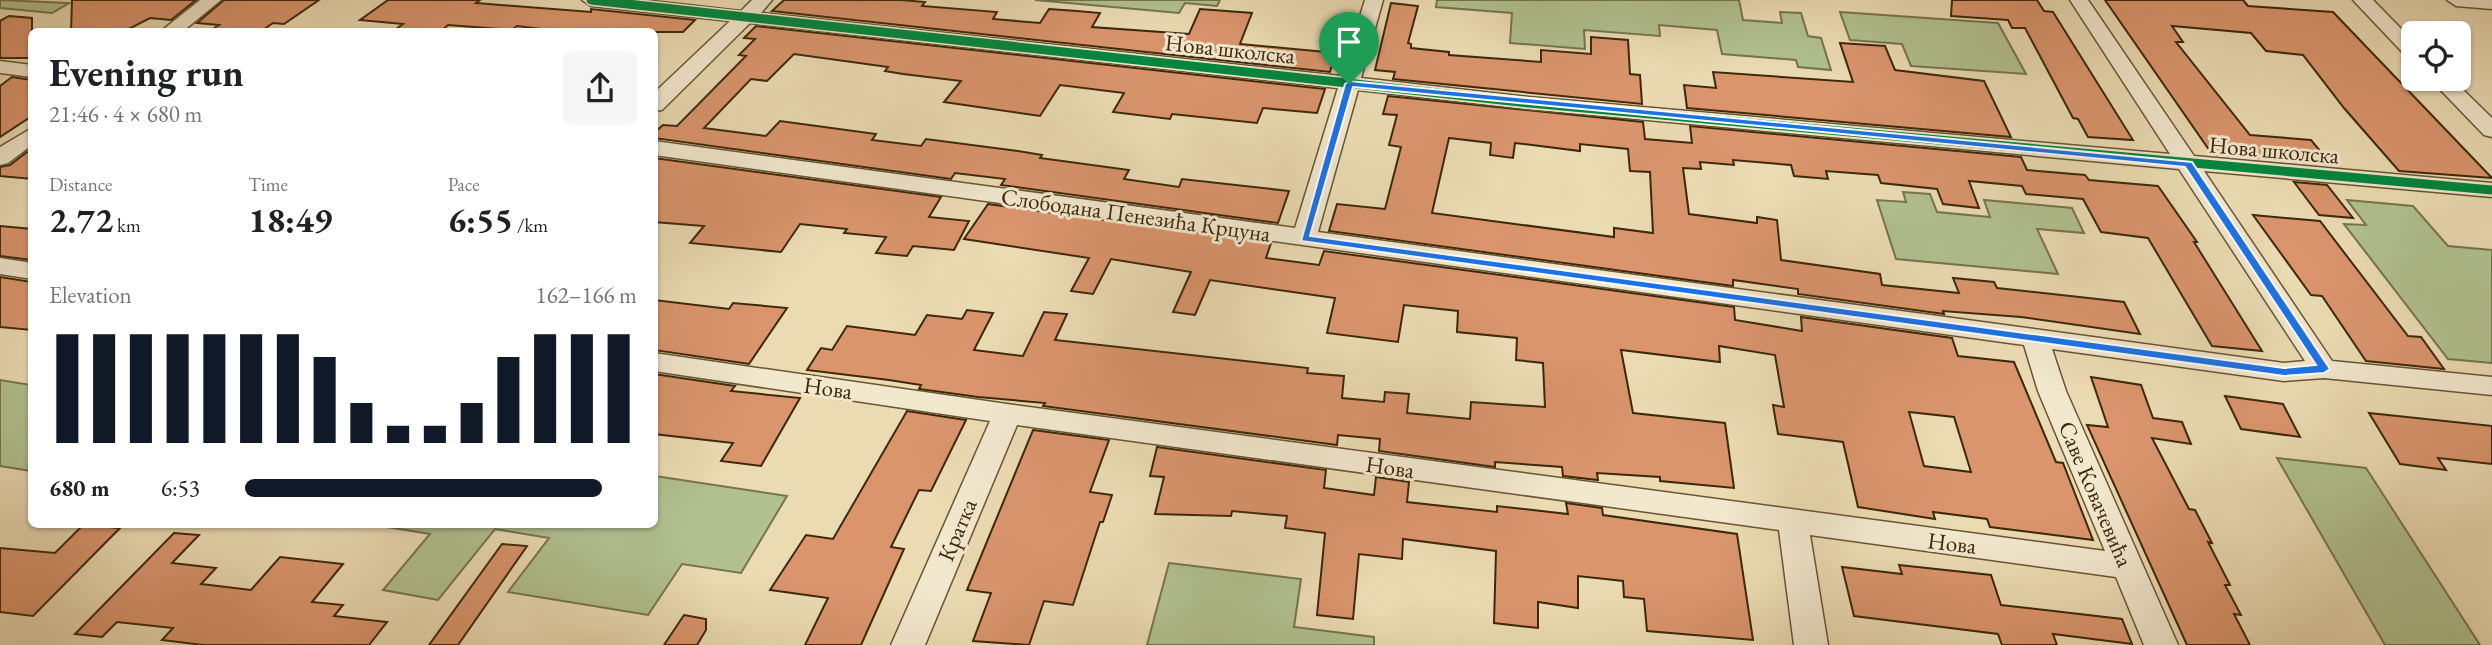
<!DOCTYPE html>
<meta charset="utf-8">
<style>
body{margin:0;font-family:"EB Garamond",serif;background:#f6f6f6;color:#202124;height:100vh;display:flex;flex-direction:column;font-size:26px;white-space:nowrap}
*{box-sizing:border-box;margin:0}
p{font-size:23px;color:#757577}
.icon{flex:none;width:38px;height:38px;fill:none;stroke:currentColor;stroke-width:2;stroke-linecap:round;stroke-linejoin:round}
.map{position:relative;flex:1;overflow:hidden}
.side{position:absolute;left:28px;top:28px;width:630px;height:500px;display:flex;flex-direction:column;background:#fff;border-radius:10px;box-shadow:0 2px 5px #0004}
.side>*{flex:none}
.tools{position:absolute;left:2401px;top:21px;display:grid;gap:14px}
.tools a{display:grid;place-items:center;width:70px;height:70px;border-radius:10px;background:#fff;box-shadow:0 2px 5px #0004;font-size:35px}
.pin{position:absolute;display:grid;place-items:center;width:60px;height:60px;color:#fff;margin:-72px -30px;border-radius:50% 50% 50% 0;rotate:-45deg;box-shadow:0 0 7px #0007}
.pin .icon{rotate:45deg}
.round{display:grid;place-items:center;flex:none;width:74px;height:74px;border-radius:10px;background:#f6f6f6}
.headline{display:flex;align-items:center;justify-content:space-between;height:119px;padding:0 21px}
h1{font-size:38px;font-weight:700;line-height:52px}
.figures{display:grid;grid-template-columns:repeat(3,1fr);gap:10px;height:119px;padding:7px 21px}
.figures div{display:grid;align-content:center}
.figures b{font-size:35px;font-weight:700}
.figures small{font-size:19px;font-weight:400}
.figures p{font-size:19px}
.chart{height:196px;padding:14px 21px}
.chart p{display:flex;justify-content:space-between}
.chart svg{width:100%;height:126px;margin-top:7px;stroke:#111827;stroke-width:6}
ul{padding:0 21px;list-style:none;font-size:23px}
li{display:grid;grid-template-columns:112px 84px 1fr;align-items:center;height:52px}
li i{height:18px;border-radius:9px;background:#111827}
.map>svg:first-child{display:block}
.green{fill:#b1c191;stroke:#77744e;stroke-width:2}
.building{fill:#da956d;stroke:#3d280a;stroke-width:2;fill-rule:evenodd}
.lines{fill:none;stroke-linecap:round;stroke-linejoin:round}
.street-casing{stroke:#685534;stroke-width:3}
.street{fill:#f2e8ce;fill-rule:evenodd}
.cycleway-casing{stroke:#f2e8ce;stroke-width:12}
.cycleway{stroke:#00873e;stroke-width:9}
.route{fill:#1a73e8;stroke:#fff;stroke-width:2;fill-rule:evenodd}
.labels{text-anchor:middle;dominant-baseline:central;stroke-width:6;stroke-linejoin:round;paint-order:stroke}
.street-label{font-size:23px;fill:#3d280a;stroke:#f2e8ce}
</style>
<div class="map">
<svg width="2492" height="645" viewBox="0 0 2492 645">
<rect width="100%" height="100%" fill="#ebdbb3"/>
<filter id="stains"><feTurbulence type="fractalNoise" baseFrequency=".00286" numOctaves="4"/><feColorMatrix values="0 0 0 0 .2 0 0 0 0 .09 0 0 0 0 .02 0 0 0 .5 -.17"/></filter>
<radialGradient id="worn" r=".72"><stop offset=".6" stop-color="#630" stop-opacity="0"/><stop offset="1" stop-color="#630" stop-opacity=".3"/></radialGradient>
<path class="green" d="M0,0L69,3L52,13L0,8Z
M1035,0H1220L1217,6L1185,3L1179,13Z
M1437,0H1739L1743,20L1782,23L1780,12L1801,13L1808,36L1821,38L1831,70L1798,67L1796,60L1722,54L1717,30L1659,25L1660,36L1584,30L1585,49L1510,43L1512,13L1436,7Z
M1840,12L1998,23L2026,74L1911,66L1902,44L1850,40Z
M1903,192L1930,194L1937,212L1990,217L1984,200L2072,208L2084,233L2037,229L2058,274L1896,259L1877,200L1906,202Z
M2347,200L2413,206L2448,246L2492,250V363L2448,359L2344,224L2366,225Z
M0,380L31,385V471L0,466Z
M2277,458L2366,468L2480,645H2385Z
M655,476L787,496L741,573L682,564L648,615L508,592L549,538L495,529L438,600L383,590L430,534L375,525H654Z
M1169,563L1301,579L1294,627L1374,637V645H1147Z"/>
<path class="building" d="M72,0H196L171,20L150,18L123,32H71Z
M224,0H319L284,24L273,23L260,32H208L219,25L197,23Z
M388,0H480L476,3L591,12V9L695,20L683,32H565L517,26L512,30L448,25L440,32H392L403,24L360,20Z
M784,0H901L925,2L922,6L997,12L993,19L1040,23L1049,9L1077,11L1100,13L1092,27L1189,34L1200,9L1252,13L1240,44L1336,53L1330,72L772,11Z
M1952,0H2037L2044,11L2053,12L2133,140L2088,137L2078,119L2073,118L2025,28H2012L2008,20L1951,16Z
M2105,0H2243L2248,6L2333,12L2492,178L2399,171L2344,108L2303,55L2266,51L2251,33L2172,26L2183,42H2176L2250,135L2311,140L2330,163L2212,154Z
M1391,3L1418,6L1408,43L1411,44V48L1449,52V55L1541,62V50L1591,54V37L1628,40L1630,74L1640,75L1642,104L1393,79L1395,72L1375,70Z
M9,16L32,18V58H0V21Z
M756,26L1325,89L1317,113L1263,108L1257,123L1172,114L1170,119L1113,112L1124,93L1060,85L1040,116L944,102L961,81L903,74L885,71L888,67L794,54L767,81L751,79L704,128L766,136L780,121L876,134L872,140L921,146L926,139L1018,151L1042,155L1040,158L1129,170L1124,179L1179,187L1182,179L1289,191L1278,223L1001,185L1005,179L955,173L951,179L654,138V133L663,125L677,126L746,56L739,55L755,39L744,38Z
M1840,43L1885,46L1895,70L1984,81L2011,137L1687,108L1684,85L1716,88L1713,72L1853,82Z
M12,77L32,80V116L0,137V86Z
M1388,96L1643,122L1645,139L1692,143L1690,126L2021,157L2027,170L2085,175L2089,180L2158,186L2197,242H2194L2262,351L2212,346L2148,238L2101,232L2083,199L2026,194L2022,186L1969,181L1979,208L1943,204L1937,189L1881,183L1878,175L1826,171L1828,179L1794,176L1791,165L1733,160L1734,165L1700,162L1701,169L1683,168L1689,214L1757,223V217L1777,220L1781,260L1880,274L1882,285L1959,293L1953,278L1994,282L1997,288L2124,302L2140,334L2021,317L1943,311L1944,314L1798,294V289L1733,280V286L1329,231L1337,204L1385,209L1401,147L1389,145L1397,115L1383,114ZM1449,138L1491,143L1490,155L1513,158L1515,143L1580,151V144L1628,149L1630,171L1650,172L1653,233L1614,228V237L1432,213Z
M27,152H32V179L0,176V167L10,165Z
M654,158L941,197L929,217L969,221L954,250L913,246L907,256L876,253L886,237L844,233L847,229L800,224L781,252L690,243L704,226L654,222Z
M2294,182L2327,185L2353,218L2319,215Z
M988,204L1271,243L1266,258L1319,265L1324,251L1734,307L1735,320L1802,331L1801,317L1952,338L1958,356L2014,362L2056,462L2063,463L2093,540L1990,527L1987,519L1933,512L1935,519L1858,507L1843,442L1778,434L1773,405L1784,407L1775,355L1719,346L1720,362L1621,350L1633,413L1725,423L1734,488L1660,481V477L1597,473L1598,480L1563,476L1562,467L1495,462V467L1379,451L1380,439L1338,435L1337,445L1043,406L1045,403L978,397L919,389L921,385L889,380L807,370L821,348L832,350L847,326L915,335L927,315L962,319L967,310L993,313L974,350L1023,356L1044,312L1067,314L1055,340L1308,368L1307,373L1344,376L1342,398L1384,402L1385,392L1409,394L1407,413L1470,419L1471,402L1545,407L1543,363L1516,360L1517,338L1457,332L1458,311L1404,305L1398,342L1327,333L1335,298L1210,280L1195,315L1173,312L1191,272L1111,259L1093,294L1071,291L1089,258L964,239ZM1909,412L1954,417L1971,472L1924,466Z
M2253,215L2320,221L2408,336L2421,337L2444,369L2366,361L2322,296L2311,295Z
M0,226L32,229V260L0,256Z
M0,277L32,282V330L0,327Z
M654,300L729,309L733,303L787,308L749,364L654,350Z
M654,374L735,386L731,391L800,398L761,466L721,461L733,443L654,434Z
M2091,377L2141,385L2153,418L2182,422L2191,444L2152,438L2189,509L2195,510L2212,543L2208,542L2230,585H2225L2241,615L2234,614L2250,645H2187L2087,425L2108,427Z
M2225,396L2283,404L2300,437L2241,429Z
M907,411L966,420L931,491L919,490L891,547L904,549L861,645H805L828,598L770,590L806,535L833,539Z
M2369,413L2492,426V464L2438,458L2446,470L2400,464Z
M1033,430L1109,440L1090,492L1112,495L1103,522H1100L1073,605L1044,601L1029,645L973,641L991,593L967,590Z
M1157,447L1326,470L1324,488L1374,495L1376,477L1409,482L1407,502L1497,512V506L1568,514L1566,503L1602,508L1603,515L1737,534L1753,640L1647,631L1644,599L1624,597L1623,581L1578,576V608L1538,602V628L1494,623L1496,551L1403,539L1402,559L1359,554L1353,619L1317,615L1325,533L1285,528L1287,516L1232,511L1231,516L1155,514L1164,477L1150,476Z
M83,525L120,528L33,616L0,612V548L55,553Z
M174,533L199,535L172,563L216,568L201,584L251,590L280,557L343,564L312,602L343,605L334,616L387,622L369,645H203L162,640L173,628L117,622L102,637L75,634Z
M502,544L527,546L458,645H429Z
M1899,565L1991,575L2001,605L2122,619L2132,644L2053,634L2057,645H2002L1998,634L1854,616L1842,567L1902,574Z
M684,615L706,619V630L697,645H664Z"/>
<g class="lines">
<g class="street-casing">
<path id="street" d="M200,0H221L182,32H160Z
M582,0H643L741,11L752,0H772L761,13L1341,76L1365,0H1383L1361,78L1529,97L2170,154L2070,0H2088L2194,156L2492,183V197L2204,171L2332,361L2492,377V395L2324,378L2284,381L2052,349L2066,391L2178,645H2144L2116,577L1810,535L1828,645H1794L1779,530L1017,425L925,645H891L990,421L654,371V353L1007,404L2105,551L2038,391L2024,345L654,155V141L1295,228L1338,88L750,23L662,110L654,111V93L730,21L591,6ZM1358,90L1529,109L2179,169L2305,361L2284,363L1318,232Z
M2353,0H2373L2413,41V58L2406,56Z
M2447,0H2492V9L2456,6Z
M0,61L32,65V77L0,73Z
M2430,79H2452L2492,118V137L2484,135Z
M32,128V145L8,163L0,165V147Z
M0,258L32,263V279L0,274Z"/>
</g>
<use href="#street" class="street"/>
<g class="cycleway-casing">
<path id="cycleway" d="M591,0L1529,103L2492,190"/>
</g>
<use href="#cycleway" class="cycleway"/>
</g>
<path class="route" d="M1349,81L2192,162L2330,369L2324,373L2284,376L1301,241L1345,84ZM1353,87L2185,167L2316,365L2284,368L1310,236Z"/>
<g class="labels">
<g class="street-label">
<text transform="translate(1230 49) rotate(6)">Нова школска</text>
<text transform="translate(2274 150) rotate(5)">Нова школска</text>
<text transform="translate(1136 215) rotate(8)">Слободана Пенезића Крцуна</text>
<text transform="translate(828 388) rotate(8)">Нова</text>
<text transform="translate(1390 467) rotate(8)">Нова</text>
<text transform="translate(2096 494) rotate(67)">Саве Ковачевића</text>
<text transform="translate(957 530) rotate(-67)">Кратка</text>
<text transform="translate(1952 543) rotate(7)">Нова</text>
</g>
</g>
<rect width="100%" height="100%" filter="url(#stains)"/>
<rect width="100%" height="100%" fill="url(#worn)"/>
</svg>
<div class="tools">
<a><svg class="icon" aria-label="locate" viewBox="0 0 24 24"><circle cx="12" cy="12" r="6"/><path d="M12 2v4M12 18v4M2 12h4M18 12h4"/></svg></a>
</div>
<div class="pin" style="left:1349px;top:84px;background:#1e9e55"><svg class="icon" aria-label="arrive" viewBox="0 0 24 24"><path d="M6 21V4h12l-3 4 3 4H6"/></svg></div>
<section class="side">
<div class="headline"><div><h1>Evening run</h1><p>21:46 · 4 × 680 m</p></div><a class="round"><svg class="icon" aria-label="share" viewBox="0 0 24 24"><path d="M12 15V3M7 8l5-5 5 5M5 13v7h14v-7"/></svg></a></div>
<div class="figures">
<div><p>Distance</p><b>2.72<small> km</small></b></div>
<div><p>Time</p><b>18:49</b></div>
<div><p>Pace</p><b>6:55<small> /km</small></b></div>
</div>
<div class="chart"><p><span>Elevation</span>162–166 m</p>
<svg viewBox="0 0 160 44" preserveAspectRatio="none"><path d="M5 44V6M15 44V6M25 44V6M35 44V6M45 44V6M55 44V6M65 44V6M75 44V14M85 44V30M95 44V38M105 44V38M115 44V30M125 44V14M135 44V6M145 44V6M155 44V6"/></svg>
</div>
<ul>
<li><b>680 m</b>6:53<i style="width:91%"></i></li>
</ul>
</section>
</div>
